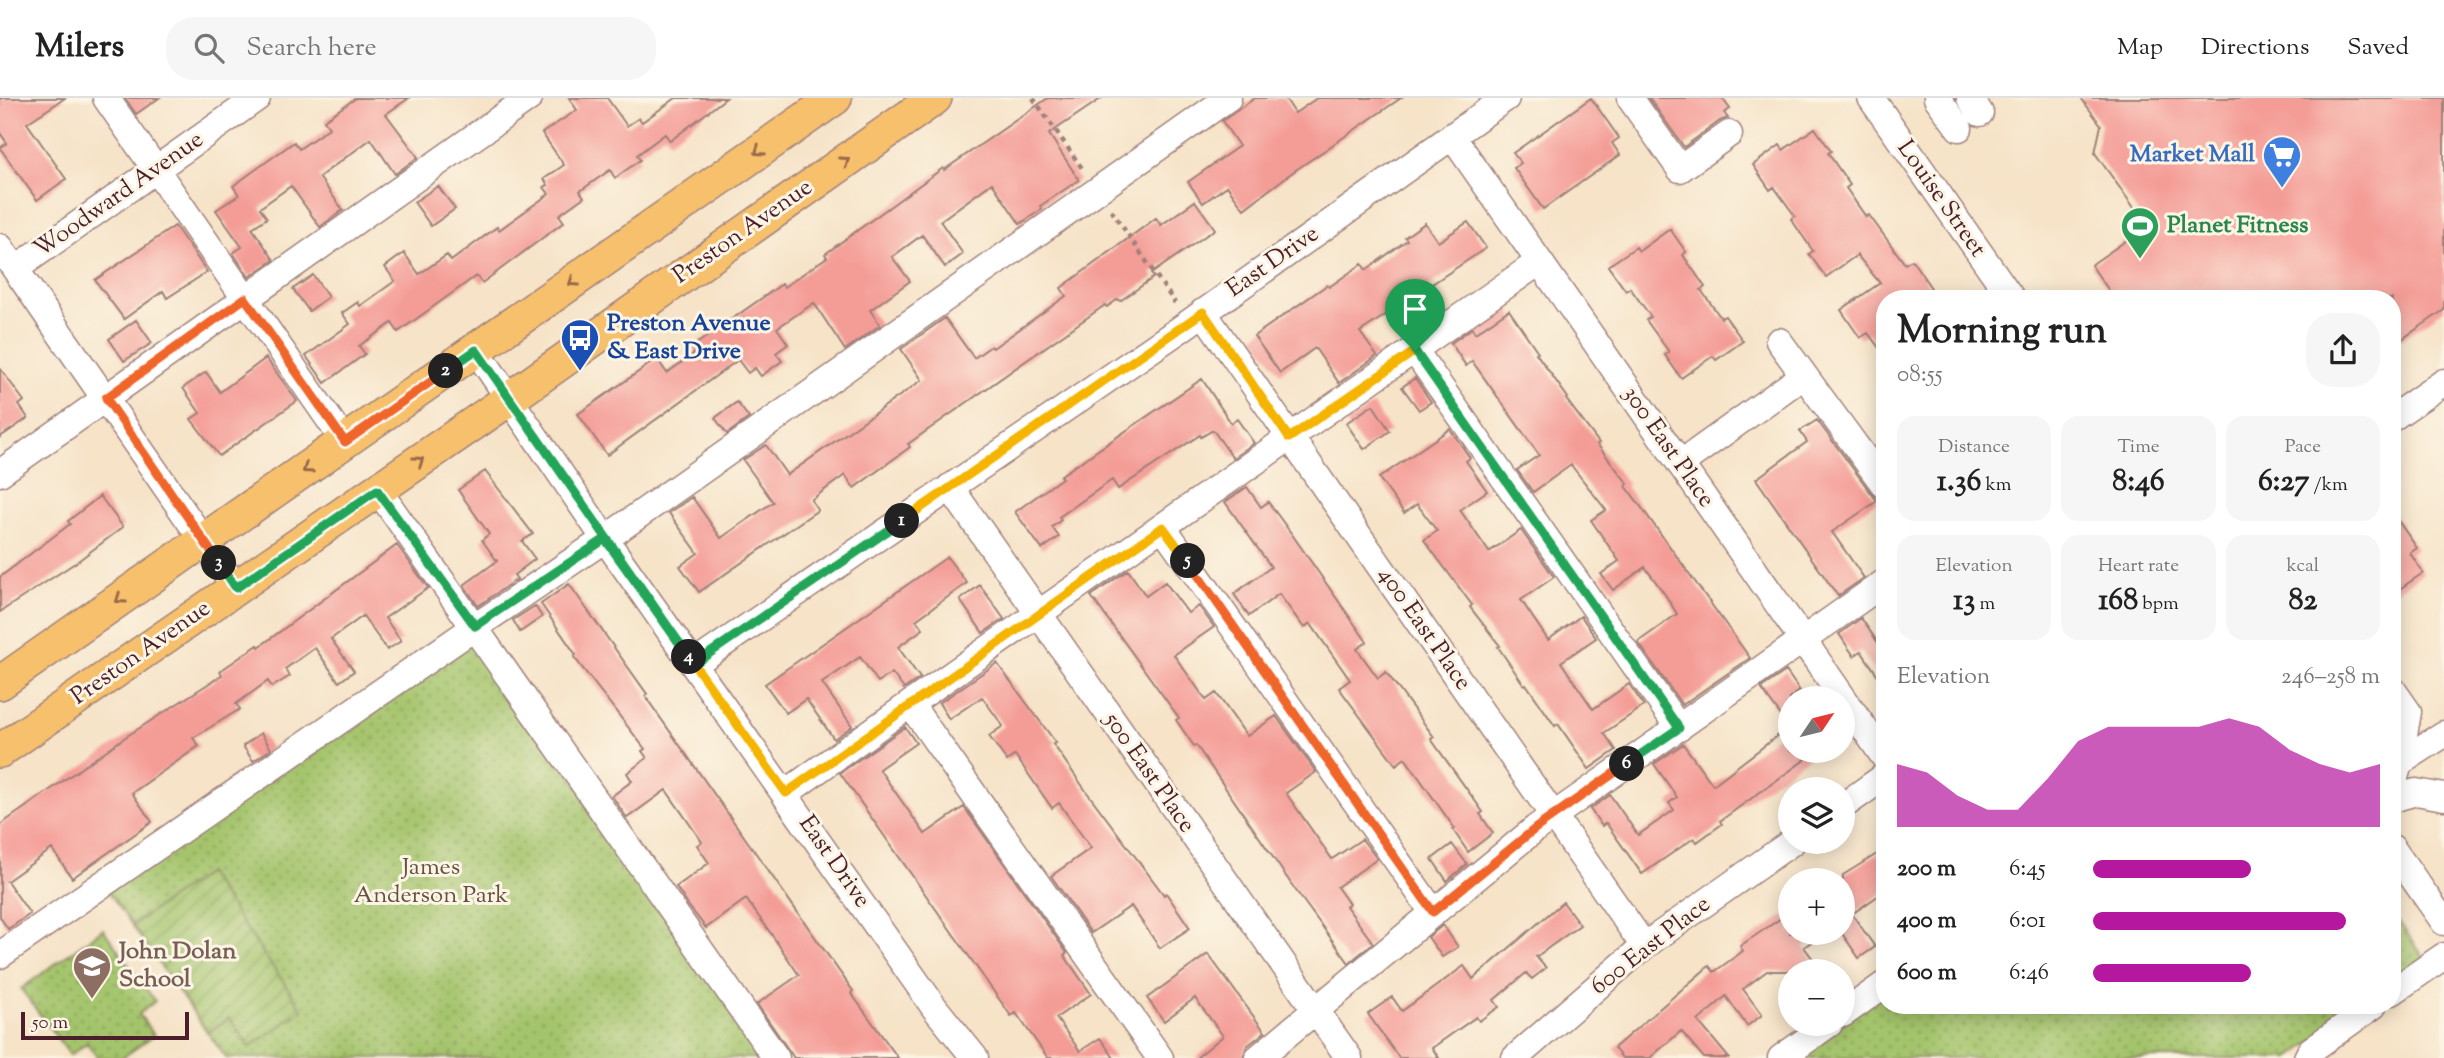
<!DOCTYPE html>
<meta charset="utf-8">
<style>
body{margin:0;font-family:"Sorts Mill Goudy",serif;background:#f6f6f6;color:#222;height:100vh;display:flex;flex-direction:column;font-size:26px;white-space:nowrap}
*{box-sizing:border-box;margin:0}
p{font-size:23px;color:#767676}
.icon{flex:none;width:38px;height:38px;fill:none;stroke:currentColor;stroke-width:2;stroke-linecap:round;stroke-linejoin:round}
.map{position:relative;flex:1;overflow:hidden}
.details{position:absolute;left:1876px;top:192px;width:525px;height:724px;display:flex;flex-direction:column;background:#fff;border-radius:28px;box-shadow:0 4px 18px #0003}
.details>*{flex:none}
.needle{width:46px;rotate:55deg}
.buttons{position:absolute;left:1778px;top:588px;display:grid;gap:14px}
.buttons a{display:grid;place-items:center;width:77px;height:77px;border-radius:50%;background:#fff;box-shadow:0 4px 18px #0003;font-size:35px}
.scale{position:absolute;left:21px;bottom:18px;width:168px;box-sizing:border-box;padding-left:7px;border:4px solid #4a1f2b;border-top:0;font-size:19px;line-height:24px;white-space:nowrap;color:#4a1f2b;-webkit-text-stroke:5px #fcf5e5;paint-order:stroke}
.pin{position:absolute;display:grid;place-items:center;width:60px;height:60px;color:#fff;margin:-72px -30px;border-radius:50% 50% 50% 0;rotate:-45deg;box-shadow:0 0 7px #0007}
.pin .icon{rotate:45deg}
.km{position:absolute;width:35px;height:35px;margin:-18px;border-radius:50%;background:#222;color:#fff;font-size:19px;line-height:35px;text-align:center}
.round{display:grid;place-items:center;flex:none;width:74px;height:74px;border-radius:28px;background:#f6f6f6}
.overview{display:flex;align-items:center;justify-content:space-between;height:119px;padding:0 21px}
h1{font-size:38px;font-weight:700;line-height:52px}
.stats{display:grid;grid-template-columns:repeat(3,1fr);gap:10px;height:119px;padding:7px 21px}
.stats div{display:grid;align-content:center;border-radius:18px;background:#f6f6f6;text-align:center}
.stats b{font-size:30px;font-weight:700}
.stats small{font-size:19px;font-weight:400}
.stats p{font-size:19px}
.chart{height:196px;padding:14px 21px}
.chart p{display:flex;justify-content:space-between}
.chart svg{width:100%;height:126px;margin-top:7px;fill:#b5179e;opacity:.7}
ul{padding:0 21px;list-style:none;font-size:23px}
li{display:grid;grid-template-columns:112px 84px 1fr;align-items:center;height:52px}
li i{height:18px;border-radius:9px;background:#b5179e}
header{display:flex;align-items:center;gap:42px;box-sizing:border-box;height:98px;padding:0 35px;background:#fff;border-bottom:2px solid #e0e0e0}
header strong{font-size:33px}
nav{display:flex;gap:38px;margin-inline-start:auto;font-size:24px}
.search{width:490px;height:63px;background:#f6f6f6;display:flex;align-items:center;gap:18px;box-sizing:border-box;padding:0 24px;border-radius:28px;color:#767676;font-size:26px}
.map>svg:first-child{display:block}
.park{fill:url(#park-dots);stroke:#77724c;stroke-width:2}
.garden{fill:url(#garden-furrows);stroke:#77724c;stroke-width:2}
.building{fill:#f49d97}
.lines{fill:none;stroke-linecap:round;stroke-linejoin:round}
.minor-casing{stroke:#a0817a;stroke-width:29}
.major-casing{stroke:#a0817a;stroke-width:36}
.path{stroke:#a0817a;stroke-width:4.5;stroke-dasharray:5 5;stroke-linecap:butt}
.minor{stroke:#fff;stroke-width:26}
.major{stroke:#f7c06c;stroke-width:33}
.oneway{stroke:#986748}
.split-1-casing{stroke:#fff;stroke-width:14}
.split-2-casing{stroke:#fff;stroke-width:14}
.split-3-casing{stroke:#fff;stroke-width:14}
.split-4-casing{stroke:#fff;stroke-width:14}
.split-5-casing{stroke:#fff;stroke-width:14}
.split-6-casing{stroke:#fff;stroke-width:14}
.split-7-casing{stroke:#fff;stroke-width:14}
.split-1{stroke:#f5b400;stroke-width:9}
.split-2{stroke:#22a559;stroke-width:9}
.split-3{stroke:#f0652b;stroke-width:9}
.split-4{stroke:#22a559;stroke-width:9}
.split-5{stroke:#f5b400;stroke-width:9}
.split-6{stroke:#f0652b;stroke-width:9}
.split-7{stroke:#22a559;stroke-width:9}
.labels{text-anchor:middle;dominant-baseline:central;stroke-width:6;stroke-linejoin:round;paint-order:stroke}
.shop-label{font-size:24px;font-weight:bold;fill:#366cbe;stroke:#fcf5e5;text-anchor:end}
.street-label{font-size:24px;fill:#4a1f2b;stroke:#fcf5e5}
.leisure-label{font-size:24px;font-weight:bold;fill:#27864d;stroke:#fcf5e5;text-anchor:start}
.transit-label{font-size:24px;font-weight:bold;fill:#164399;stroke:#fcf5e5;text-anchor:start}
.park-label{font-size:24px;fill:#65513e;stroke:#fcf5e5}
.education-label{font-size:24px;font-weight:bold;fill:#785e54;stroke:#fcf5e5;text-anchor:start}
</style>
<header>
<strong>Milers</strong>
<div class="search"><svg class="icon" aria-label="search" viewBox="0 0 24 24"><circle cx="10" cy="10" r="6"/><path d="M15 15l6 6"/></svg>Search here</div>
<nav><a>Map</a><a>Directions</a><a>Saved</a></nav>
</header>
<div class="map">
<svg width="2444" height="960" viewBox="0 0 2444 960">
<defs>
<pattern id="park-dots" width="8" height="8" patternUnits="userSpaceOnUse" patternTransform="scale(1.75)"><rect width="8" height="8" fill="#a4c46c"/><path d="M2 2h.1M6 6h.1" fill="none" stroke="#889f59" stroke-width="1.8" stroke-linecap="round"/></pattern>
<pattern id="garden-furrows" width="10" height="10" patternUnits="userSpaceOnUse" patternTransform="scale(1.75)"><rect width="10" height="10" fill="#a4c46c"/><path d="M-1 1l2-2M0 10L10 0M9 11l2-2" fill="none" stroke="#889f59"/></pattern>
</defs>
<rect width="100%" height="100%" fill="#fcf5e5"/>
<filter id="ink" filterUnits="userSpaceOnUse"><feTurbulence type="fractalNoise" baseFrequency=".0143" numOctaves="2"/><feDisplacementMap in="SourceGraphic" scale="14" xChannelSelector="R" yChannelSelector="G"/><feConvolveMatrix kernelMatrix="1 2 1 2 8 2 1 2 1" color-interpolation-filters="sRGB"/></filter>
<filter id="wash" filterUnits="userSpaceOnUse"><feTurbulence type="fractalNoise" baseFrequency=".00686" numOctaves="4" result="noise"/><feDisplacementMap in="SourceGraphic" scale="28" xChannelSelector="R" yChannelSelector="G"/><feGaussianBlur stdDeviation="1.57" result="paint"/><feColorMatrix in="noise" values="0 0 0 0 0 0 0 0 0 0 0 0 0 0 0 0 0 1.4 0 .05"/><feComposite in="paint" operator="in"/></filter>
<g filter="url(#wash)">
<rect width="100%" height="100%" fill="#f6e3c8"/>
<path class="park" d="M474,543L774,960H226L108,793Z
M2392,814L2425,861L2392,885Z
M103,831L155,903L139,916L154,937L122,960H98L87,945L70,957L21,891Z
M1885,894V908H2361L2290,960H1794Z"/>
<path class="garden" d="M207,775L303,912L250,949L229,920L208,935L132,827Z"/>
<g id="blocks">
<path class="building" d="M0,0H65L27,25L66,81L37,102L0,50L7,45L0,35Z
M125,0H159L136,16Z
M356,0H409L386,16L418,59L395,76L371,41L319,79L343,112L320,129L291,88L260,110L267,120L252,130L274,162L249,179L233,155L242,149L216,112L239,97L233,88L294,44L299,51L329,30L324,22Z
M569,0H607L627,28L639,20L642,24L676,0H726L670,43L665,36L637,57L640,62L615,80L610,72L580,93L584,99L559,117L564,124L482,185L476,178L398,234L392,225L359,248L365,256L325,285L306,258L350,226L342,215L358,204L360,208L395,183L385,169L404,155L419,176L447,157L451,163L497,129L499,132L549,96L544,89L548,87L544,81L564,67L542,35L577,12Z
M1048,0H1102L1049,36L1079,82L1040,108L1042,111L1020,126L992,85L940,123L963,156L945,169L922,137L892,159L910,183L870,212L880,227L845,252L814,205L777,230L788,246L776,255L782,263L761,278L755,270L748,275L738,262L607,357L578,316L657,261L667,275L696,254L692,249L782,186L784,189L827,159L825,156L943,70L944,72Z
M1255,0H1285L1295,15L1317,0H1401L1290,76L1244,111L1227,88L1203,105L1188,84L1239,48L1222,23Z
M1591,0L1619,40L1612,45L1620,57L1543,111L1514,70L1521,65L1513,55Z
M1649,0H1722L1730,11L1724,15L1728,20L1720,23L1684,49Z
M2081,0H2444V212L2392,248V201H2115L2091,167L2147,128L2095,55L2101,27Z
M1815,30L1831,53L1828,55L1850,87L1846,90L1866,119L1869,117L1905,166L1912,162L1931,190L1915,201H1885V258L1868,235L1860,240L1841,212L1880,185L1857,157L1826,179L1809,156L1813,153L1791,121L1795,118L1774,89L1770,92L1753,67L1780,47L1783,52Z
M438,88L455,111L431,128L414,104Z
M1195,103L1215,131L1151,176L1154,179L1120,203L1118,201L1107,209L1105,207L908,346L910,349L854,390L845,377L811,402L818,412L699,494L680,468L698,455L669,415L692,399L721,440L773,404L743,362L766,347L787,377L922,282L901,251L945,220L974,260L991,248L993,250L1066,198L1061,190L1156,120L1161,127Z
M1468,124L1486,150L1360,234L1377,258L1339,285L1315,250L1280,275L1254,238L1327,187L1329,189L1362,166L1366,172L1407,142L1405,139L1425,125L1438,144Z
M175,128L207,174L167,200L163,193L124,221L95,182Z
M1670,131L1686,154L1683,157L1705,189L1701,192L1721,220L1725,218L1743,243L1716,262L1713,258L1681,280L1665,257L1669,254L1646,222L1651,219L1630,190L1626,193L1608,168L1636,149L1639,153Z
M313,177L328,199L309,213L293,191Z
M1509,212L1538,254L1536,255L1568,300L1566,301L1599,345L1597,346L1628,386L1626,388L1750,560L1682,607L1638,544L1677,516L1666,498L1645,469L1613,492L1601,476L1619,463L1591,422L1606,412L1571,367L1533,394L1517,372L1539,357L1472,263L1466,268L1451,245L1472,230L1475,235Z
M136,222L152,245L124,263L109,241Z
M266,260L297,303L219,358L191,321L200,315L183,290L206,274L220,294Z
M0,270L24,303L19,307L28,320L0,339Z
M1415,280L1431,304L1419,312L1402,289Z
M1202,281L1231,325L1237,321L1254,345L1233,360L1213,332L1201,339L1200,337L1118,391L1112,382L1059,419L1061,422L1052,429L1059,439L1042,451L1015,414L1062,380L1060,378Z
M737,304L749,320L727,336L715,320Z
M1373,307L1390,333L1364,351L1346,325Z
M1817,322L1877,403L1832,434L1864,480L1838,498L1756,381L1807,344L1800,333Z
M1450,331L1470,360L1466,363L1487,393L1460,412L1489,454L1521,432L1554,479L1521,502L1548,542L1581,518L1596,540L1561,564L1593,611L1629,586L1644,608L1604,635L1616,652L1589,671L1558,626L1555,628L1526,586L1524,587L1498,549L1500,548L1470,509L1472,507L1424,442L1437,433L1417,406L1404,415L1379,380Z
M485,373L533,436L522,443L535,461L514,477L517,481L478,508L464,487L497,463L482,442L489,436L458,392Z
M1247,389L1261,409L1268,404L1291,435L1367,544L1357,551L1378,580L1386,574L1434,639L1431,641L1483,714L1480,716L1493,735L1468,754L1453,732L1455,731L1405,660L1396,667L1339,590L1350,582L1310,525L1304,530L1279,496L1249,518L1234,496L1271,469L1225,404Z
M100,398L123,429L78,463L0,514V479L70,426L68,423Z
M2392,414L2417,450L2410,455L2423,475L2392,496Z
M397,447L428,490L385,520L401,543L387,552L363,518L331,541L354,573L339,584L315,550L285,571L290,578L272,589L268,583L236,606L240,611L193,640L199,648L132,695L152,724L72,780L52,751L7,783L30,816L8,831L0,819V727L124,640L222,577L220,573L258,547L259,549Z
M947,459L967,485L916,522L923,531L898,549L920,580L904,591L892,575L878,584L860,559L822,585L852,628L834,641L806,601L786,615L765,586Z
M1128,472L1146,498L1165,484L1188,515L1199,508L1214,529L1174,557L1206,602L1216,595L1247,638L1276,618L1316,674L1286,695L1332,761L1362,741L1377,761L1337,789L1349,806L1346,808L1373,845L1349,865L1294,790L1196,647L1194,648L1176,622L1179,620L1091,498Z
M569,486L647,596L645,598L853,893L851,895L898,960H794L757,906L799,877L772,837L746,801L706,830L688,807L676,789L709,765L697,747L702,744L666,692L627,720L612,698L632,683L627,675L647,660L642,653L645,651L574,559L576,557L541,506Z
M980,487L1004,521L983,535L960,502Z
M535,508L542,519L520,534L513,522Z
M1861,520L1885,555V588L1861,553L1854,558L1839,536Z
M997,565L1056,645L1053,646L1086,693L1164,797L1166,795L1190,830L1160,850L1131,808L1091,835L1051,778L1091,750L1059,705L1052,710L1015,657L1007,663L989,638L1003,628L982,599L949,621L939,605Z
M1786,573L1800,593L1790,600V653H1817L1720,723L1722,726L1697,744L1694,740L1642,776L1606,725L1602,728L1590,711L1610,697L1638,737L1674,712L1669,705L1677,699L1654,666L1683,646L1713,687L1789,629L1761,590Z
M905,629L916,645L879,671L925,736L964,709L1067,855L1064,857L1091,896L1056,920L1080,953L1100,940L1114,960H1048L1016,915L1011,918L840,675Z
M261,635L271,651L253,663L243,648Z
M1452,746L1467,766L1447,783L1432,761Z
M1885,751V793L1852,816L1875,849L1859,860L1843,837V777Z
M1563,804L1580,827L1536,859L1546,870L1532,881L1526,875L1494,902L1499,909L1479,923L1476,919L1432,950L1439,960H1399L1368,916L1392,899L1402,913L1464,868L1473,881Z
M1790,814V835H1825L1804,849L1822,873H1767L1743,891L1762,917L1747,928L1726,898L1698,923L1729,960H1704L1681,933L1650,960H1622L1614,950L1709,868L1714,874L1743,853L1740,848Z
M1443,827L1458,849L1442,859L1428,839Z
M1208,856L1265,934L1247,948L1243,960H1196L1223,938L1195,900L1164,923L1147,900Z"/>
</g>
</g>
<g filter="url(#ink)">
<use href="#blocks" fill-opacity="0" stroke="#a0817a" stroke-width="2"/>
<g class="lines">
<g class="minor-casing">
<path id="minor" d="M106,0L345,344
M1630,0L1680,71L1729,36
M1871,0L2012,201
M1937,0L1959,30
M1970,0L1980,15
M1452,38L1885,660
M0,149L236,490
M15,171L257,0
M1203,214L1644,848
M1779,243L1885,388
M476,252L605,441L934,909L975,960
M1415,253L1679,630
M2392,320L2444,284
M1680,366L1804,277
M0,375L529,0
M950,389L1349,960
M378,392L776,960
M1163,429L1433,814
M694,566L1179,232L1506,0
M2392,591L2408,614L2399,665
M910,606L1160,960
M2392,691L2399,665L2444,636
M786,695L910,606L1539,164
M2392,701L2416,694L2444,699
M1843,708L1885,678
M2392,750L2444,824
M0,857L475,529L605,441L1228,0
M2392,894L2444,858
M1843,916L1885,886
M1258,960L1536,730L1885,484
M1515,960L1644,848L1792,744
M1781,960L1829,926
M2307,960L2311,952L2373,908"/>
</g>
<g class="major-casing">
<path id="major" d="M0,585L835,0
M0,653L509,301L935,0"/>
</g>
<path class="path" d="M1033,0L1084,73
M1111,112L1175,205"/>
<use href="#minor" class="minor"/>
<use href="#major" class="major"/>
</g>
<defs><path id="oneway-chevron" d="M-2-3.5L2.5 0L-2 3.5" fill="none" stroke-width="1.6" stroke-linecap="round" stroke-linejoin="round" transform="scale(1.75)"/></defs>
<g class="oneway">
<use href="#oneway-chevron" transform="translate(759 53) rotate(145)"/>
<use href="#oneway-chevron" transform="translate(845 63) rotate(-35)"/>
<use href="#oneway-chevron" transform="translate(573 184) rotate(145)"/>
<use href="#oneway-chevron" transform="translate(419 363) rotate(-35)"/>
<use href="#oneway-chevron" transform="translate(307 371) rotate(145)"/>
<use href="#oneway-chevron" transform="translate(120 501) rotate(145)"/>
</g>
</g>
<g class="lines" filter="url(#ink)">
<g class="split-1-casing">
<path id="split-1" d="M902,423L1203,214L1289,340L1415,253"/>
</g>
<g class="split-2-casing">
<path id="split-2" d="M446,273L476,252L694,566L902,423"/>
</g>
<g class="split-3-casing">
<path id="split-3" d="M219,465L106,300L245,200L345,344L446,273"/>
</g>
<g class="split-4-casing">
<path id="split-4" d="M219,465L236,490L377,392L475,528L605,441L689,559"/>
</g>
<g class="split-5-casing">
<path id="split-5" d="M689,559L786,695L1163,429L1188,463"/>
</g>
<g class="split-6-casing">
<path id="split-6" d="M1188,463L1433,814L1536,730L1627,666"/>
</g>
<g class="split-7-casing">
<path id="split-7" d="M1415,253L1679,630L1627,666"/>
</g>
<use href="#split-1" class="split-1"/>
<use href="#split-2" class="split-2"/>
<use href="#split-3" class="split-3"/>
<use href="#split-4" class="split-4"/>
<use href="#split-5" class="split-5"/>
<use href="#split-6" class="split-6"/>
<use href="#split-7" class="split-7"/>
</g>
<defs>
<g id="supermarket-pin" transform="scale(2.0125)"><path d="M0 17L-7.5 6A9.5 9.5 0 1 1 7.5 6Z" fill="#3f7fe0" stroke="#fcf5e5"/><path d="M-6-5.5h2.5l.6 2H6L4.5 2H-2.5L-4.4-4H-6ZM-1.5 3.2a1.3 1.3 0 1 0 .1 0ZM3 3.2a1.3 1.3 0 1 0 .1 0Z" fill="#fff"/></g>
<g id="stadium-pin" transform="scale(2.0125)"><path d="M0 17L-7.5 6A9.5 9.5 0 1 1 7.5 6Z" fill="#2e9e5b" stroke="#fcf5e5"/><path d="M0-5a6.5 5 0 1 0 0 10a6.5 5 0 1 0 0-10ZM-3.5-1.8h7v3.6h-7Z" fill="#fff"/></g>
<g id="bus-pin" transform="scale(2.0125)"><path d="M0 17L-7.5 6A9.5 9.5 0 1 1 7.5 6Z" fill="#1a4fb4" stroke="#fcf5e5"/><path d="M-5-6H5V4H4V6H2V4H-2V6H-4V4H-5ZM-3.5-4V0h7V-4ZM-3.5 1.2v1.5H-2V1.2ZM2 1.2v1.5H3.5V1.2Z" fill="#fff"/></g>
<g id="school-pin" transform="scale(2.0125)"><path d="M0 17L-7.5 6A9.5 9.5 0 1 1 7.5 6Z" fill="#8d6e63" stroke="#fcf5e5"/><path d="M0-5L7-2L0 1L-7-2ZM-4 1L0 2.5L4 1V4Q0 6-4 4Z" fill="#fff"/></g>
</defs>
<g fill-rule="evenodd">
<use href="#supermarket-pin" x="2282" y="57"/>
<use href="#stadium-pin" x="2140" y="128"/>
<use href="#bus-pin" x="580" y="240"/>
<use href="#school-pin" x="92" y="868"/>
</g>
<g class="labels">
<g class="shop-label">
<text x="2255" y="57">Market Mall</text>
</g>
<g class="street-label">
<text transform="translate(119 97) rotate(-35)">Woodward Avenue</text>
<text transform="translate(1941 101) rotate(55)">Louise Street</text>
<text transform="translate(743 134) rotate(-35)">Preston Avenue</text>
<text transform="translate(1273 164) rotate(-35)">East Drive</text>
<text transform="translate(1668 349) rotate(55)">300 East Place</text>
<text transform="translate(1424 531) rotate(55)">400 East Place</text>
<text transform="translate(141 555) rotate(-35)">Preston Avenue</text>
<text transform="translate(1149 675) rotate(55)">500 East Place</text>
<text transform="translate(834 764) rotate(55)">East Drive</text>
<text transform="translate(1651 848) rotate(-38)">600 East Place</text>
</g>
<g class="leisure-label">
<text x="2167" y="128">Planet Fitness</text>
</g>
<g class="transit-label">
<text x="607" y="226">Preston Avenue<tspan x="607" dy="28">&amp; East Drive</tspan></text>
</g>
<g class="park-label">
<text x="431" y="770">James<tspan x="431" dy="28">Anderson Park</tspan></text>
</g>
<g class="education-label">
<text x="119" y="854">John Dolan<tspan x="119" dy="28">School</tspan></text>
</g>
</g>
</svg>
<div class="buttons">
<a><svg class="needle" viewBox="-14 -14 28 28"><path d="M0-13l5 13h-10z" fill="#e53935"/><path d="M0 13l5-13h-10z" fill="#767676"/></svg></a>
<a><svg class="icon" aria-label="layers" viewBox="0 0 24 24"><path d="M12 4l9 5-9 5-9-5zM3 14l9 5 9-5"/></svg></a>
<a>+</a>
<a>−</a>
</div>
<div class="scale">50 m</div>
<div class="pin" style="left:1415px;top:253px;background:#1e9e55"><svg class="icon" aria-label="arrive" viewBox="0 0 24 24"><path d="M6 21V4h12l-3 4 3 4H6"/></svg></div>
<b class="km" style="left:902px;top:423px">1</b>
<b class="km" style="left:446px;top:273px">2</b>
<b class="km" style="left:219px;top:465px">3</b>
<b class="km" style="left:689px;top:559px">4</b>
<b class="km" style="left:1188px;top:463px">5</b>
<b class="km" style="left:1627px;top:666px">6</b>
<section class="details">
<div class="overview"><div><h1>Morning run</h1><p>08:55</p></div><a class="round"><svg class="icon" aria-label="share" viewBox="0 0 24 24"><path d="M12 15V3M7 8l5-5 5 5M5 13v7h14v-7"/></svg></a></div>
<div class="stats">
<div><p>Distance</p><b>1.36<small> km</small></b></div>
<div><p>Time</p><b>8:46</b></div>
<div><p>Pace</p><b>6:27<small> /km</small></b></div>
</div>
<div class="stats">
<div><p>Elevation</p><b>13<small> m</small></b></div>
<div><p>Heart rate</p><b>168<small> bpm</small></b></div>
<div><p>kcal</p><b>82</b></div>
</div>
<div class="chart"><p><span>Elevation</span>246–258 m</p>
<svg viewBox="0 0 160 44" preserveAspectRatio="none"><path d="M0 44V22L10 25L20 33L30 38L40 38L50 27L60 14L70 9L80 9L90 9L100 9L110 6L120 9L130 17L140 22L150 25L160 22V44z"/></svg>
</div>
<ul>
<li><b>200 m</b>6:45<i style="width:55%"></i></li>
<li><b>400 m</b>6:01<i style="width:88%"></i></li>
<li><b>600 m</b>6:46<i style="width:55%"></i></li>
</ul>
</section>
</div>
